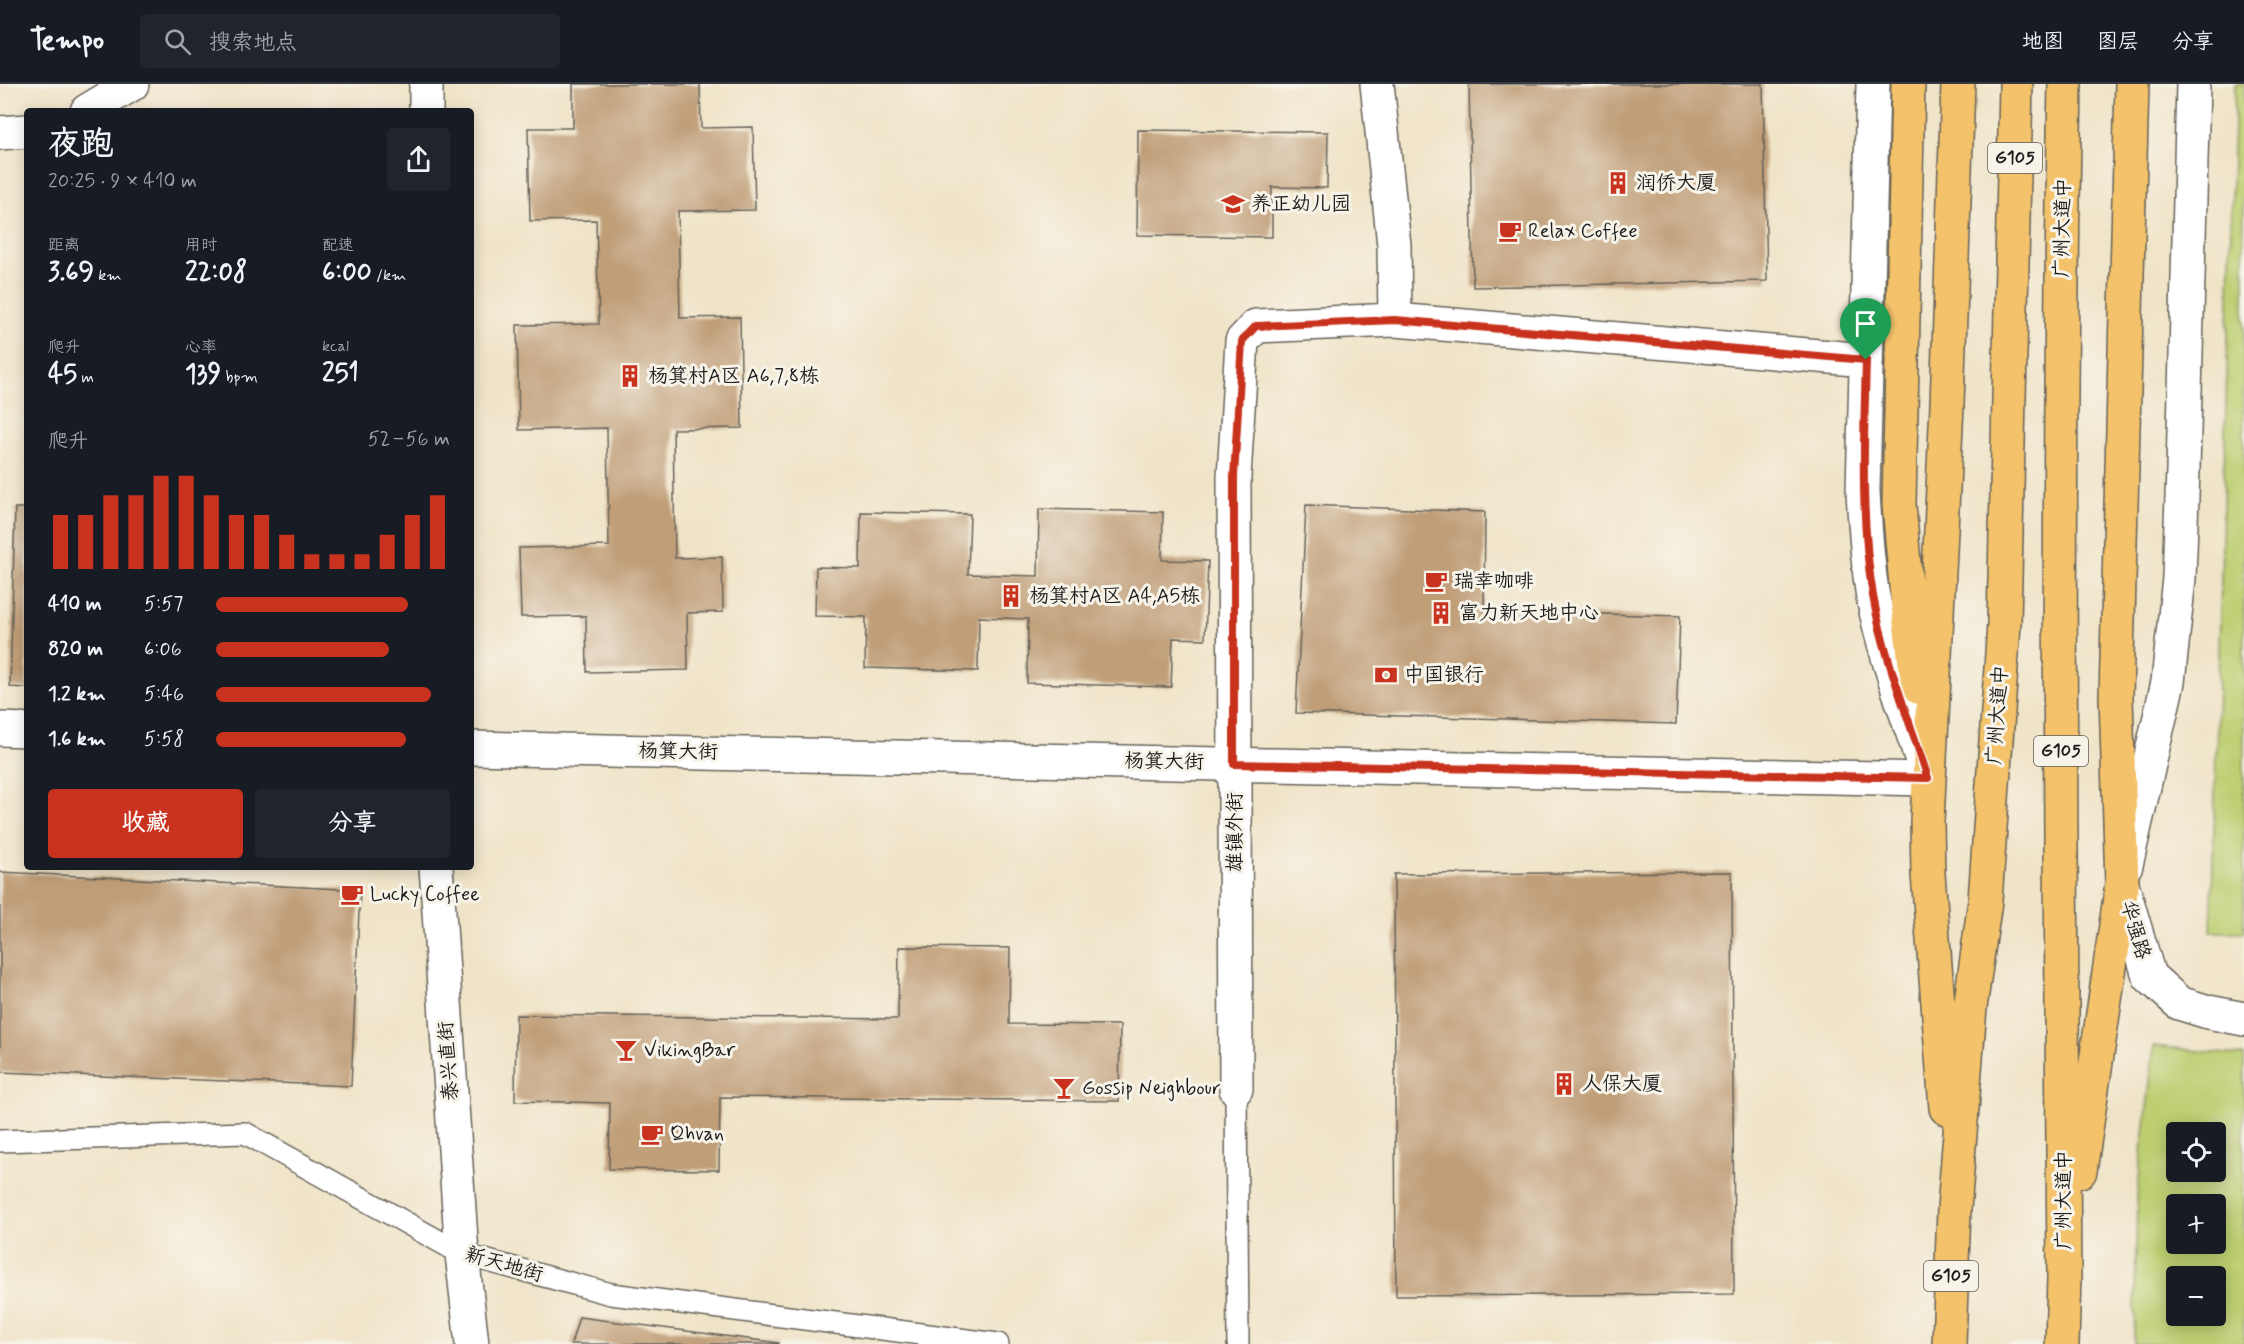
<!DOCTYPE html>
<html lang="zh">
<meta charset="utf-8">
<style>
body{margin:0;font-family:Mynerve,"LXGW WenKai TC",sans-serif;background:#20242c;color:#f1f3f6;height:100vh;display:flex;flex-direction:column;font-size:22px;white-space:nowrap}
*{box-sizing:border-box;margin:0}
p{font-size:20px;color:#9ea1a6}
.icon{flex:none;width:33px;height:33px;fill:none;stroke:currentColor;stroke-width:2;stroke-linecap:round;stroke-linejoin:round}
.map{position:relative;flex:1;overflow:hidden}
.side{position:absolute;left:24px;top:24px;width:450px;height:762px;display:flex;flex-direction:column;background:#171b24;border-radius:6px;box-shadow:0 3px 15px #0003}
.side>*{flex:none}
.buttons{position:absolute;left:2166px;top:1038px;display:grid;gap:12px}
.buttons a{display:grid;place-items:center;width:60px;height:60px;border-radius:6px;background:#171b24;box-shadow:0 3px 15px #0003;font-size:30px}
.pin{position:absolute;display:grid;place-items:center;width:51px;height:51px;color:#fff;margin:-62px -26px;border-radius:50% 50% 50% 0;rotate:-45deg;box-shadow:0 0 6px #0007}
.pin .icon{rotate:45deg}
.round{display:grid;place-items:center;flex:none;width:63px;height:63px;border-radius:6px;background:#20242c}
.overview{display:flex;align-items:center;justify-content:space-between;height:102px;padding:0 24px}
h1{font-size:33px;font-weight:800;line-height:45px}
.metrics{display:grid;grid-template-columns:repeat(3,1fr);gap:9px;height:102px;padding:6px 24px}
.metrics div{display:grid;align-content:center}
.metrics b{font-size:26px;font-weight:800}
.metrics small{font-size:16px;font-weight:400}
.metrics p{font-size:16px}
.chart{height:168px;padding:12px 24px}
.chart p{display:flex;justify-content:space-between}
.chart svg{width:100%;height:108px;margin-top:6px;stroke:#c8321e;stroke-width:6}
.action{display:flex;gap:12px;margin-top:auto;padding:12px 24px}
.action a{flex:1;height:69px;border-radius:6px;background:#c8321e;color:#fff;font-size:24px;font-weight:800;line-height:69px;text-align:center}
.action a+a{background:#20242c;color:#f1f3f6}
ul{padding:0 24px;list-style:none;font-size:20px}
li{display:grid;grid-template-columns:96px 72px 1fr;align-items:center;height:45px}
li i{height:15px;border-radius:8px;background:#c8321e}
header{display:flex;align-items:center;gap:36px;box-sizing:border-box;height:84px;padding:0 30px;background:#171b24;border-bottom:2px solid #363941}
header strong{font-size:28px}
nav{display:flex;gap:33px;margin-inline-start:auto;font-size:21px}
.search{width:420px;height:54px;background:#20242c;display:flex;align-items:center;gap:15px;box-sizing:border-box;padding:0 21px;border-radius:6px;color:#9ea1a6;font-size:22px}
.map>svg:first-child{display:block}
.green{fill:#bdce71;stroke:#6c7546;stroke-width:1.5;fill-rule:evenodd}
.building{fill:#c09e78}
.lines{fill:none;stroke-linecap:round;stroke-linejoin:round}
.service-casing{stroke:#666258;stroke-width:24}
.minor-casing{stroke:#666258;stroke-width:36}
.tertiary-casing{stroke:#666258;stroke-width:36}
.trunk-casing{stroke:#666258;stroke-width:36}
.service{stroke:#fff;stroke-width:21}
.minor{stroke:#fff;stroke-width:33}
.tertiary{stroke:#fff;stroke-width:33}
.trunk{stroke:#f3c26a;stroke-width:33}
.route-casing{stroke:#fff;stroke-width:12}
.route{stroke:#c8321e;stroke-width:8}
.labels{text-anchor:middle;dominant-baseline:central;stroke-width:6;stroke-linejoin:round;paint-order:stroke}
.shield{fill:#f7f3e8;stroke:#5e5c59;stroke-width:1.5}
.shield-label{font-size:18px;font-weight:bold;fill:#1c1c1c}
.poi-label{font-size:20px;fill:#1c1c1c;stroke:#f7f3e8;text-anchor:start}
.street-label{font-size:20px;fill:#1c1c1c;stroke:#f7f3e8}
</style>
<header>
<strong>Tempo</strong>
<div class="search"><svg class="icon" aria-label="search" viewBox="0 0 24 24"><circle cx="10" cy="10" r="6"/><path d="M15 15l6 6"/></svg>搜索地点</div>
<nav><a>地图</a><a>图层</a><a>分享</a></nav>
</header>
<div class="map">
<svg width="2244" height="1260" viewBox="0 0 2244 1260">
<rect width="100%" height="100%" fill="#f7f3e8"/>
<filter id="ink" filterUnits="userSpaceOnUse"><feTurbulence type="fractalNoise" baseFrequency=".0167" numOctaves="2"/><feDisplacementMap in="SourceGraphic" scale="12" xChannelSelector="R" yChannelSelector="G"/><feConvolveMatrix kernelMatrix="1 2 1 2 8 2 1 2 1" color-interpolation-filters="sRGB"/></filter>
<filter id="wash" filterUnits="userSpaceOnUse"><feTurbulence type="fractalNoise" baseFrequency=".008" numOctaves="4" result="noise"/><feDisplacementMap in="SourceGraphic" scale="24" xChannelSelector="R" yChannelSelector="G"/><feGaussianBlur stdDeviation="1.35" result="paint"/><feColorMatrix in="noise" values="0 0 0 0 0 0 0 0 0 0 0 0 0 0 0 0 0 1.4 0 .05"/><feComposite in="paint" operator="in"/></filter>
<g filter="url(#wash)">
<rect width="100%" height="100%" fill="#f0e4c8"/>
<path class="green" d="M2235,0H2244V848H2211Z
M2154,962L2244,972V1260H2134L2137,1112ZM2176,1048H2216V1088H2176ZM2176,1120H2216V1160H2176ZM2176,1192H2216V1232H2176Z"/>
<g id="blocks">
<path class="building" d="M573,0H700L701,44L753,43L755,126L678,127L680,234L740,233L742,344L673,345L675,474L722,473L723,528L687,529L688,586L587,588L586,532L521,533L519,464L609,462L607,344L519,346L517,241L599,240L596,136L530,137L528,44H573Z
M1469,0H1763L1767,197L1473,203Z
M1138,46L1328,48L1327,104L1272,103V153L1137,151Z
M1306,421L1485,428L1484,527L1680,532L1676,640L1296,629Z
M15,424H27V604L10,603Z
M1039,425L1163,428L1162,476L1208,477L1205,555L1173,554L1171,603L1027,599L1028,535L979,533L978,587L865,584L866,533L815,532L816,483L860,484L861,428L970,430L968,490L1038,492Z
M0,788L360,806L351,1002L0,988Z
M1732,788L1734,1210L1396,1212L1394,790Z
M899,863L1010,864L1009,940L1120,941L1119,1017L720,1013L719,1086L609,1085L610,1019L515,1017L516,931L898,935Z
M579,1233L779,1259V1260H571Z"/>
</g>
</g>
<g filter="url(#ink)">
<use href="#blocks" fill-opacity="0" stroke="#666258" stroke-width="1.5"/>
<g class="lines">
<g class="service-casing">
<path id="service" d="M1236,1005L1238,1260
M0,1057L245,1049L462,1170L611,1210L998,1260"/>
</g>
<g class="minor-casing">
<path id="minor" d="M1377,0L1394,161L1395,236
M436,783L462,1170L472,1260
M2122,800L2149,892L2179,919L2208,928L2244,935
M1236,1005L1234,393L1242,257L1256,242L1395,236L1866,276"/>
</g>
<g class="tertiary-casing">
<path id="tertiary" d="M426,0V27
M87,27L132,0
M0,49L27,47
M0,645L27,646
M471,664L1928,695C1909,635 1885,575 1873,513C1867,478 1865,443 1863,407L1873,0
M2126,781L2168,598L2179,494L2183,386L2193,0"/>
</g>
<g class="trunk-casing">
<path id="trunk" d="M1908,0L1899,421L1907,513L1918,603
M1946,1024L1928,790L1927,738L1947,321L1958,0
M2080,1087L2122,800L2116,613L2132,0
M1949,1260L1954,1125L1970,924L1985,817L2004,540L2016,0
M2062,1260L2064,1193C2061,795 2057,398 2065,0"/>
</g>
<use href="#service" class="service"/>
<use href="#minor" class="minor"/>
<use href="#tertiary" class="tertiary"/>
<use href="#trunk" class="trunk"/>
</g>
</g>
<g class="lines" filter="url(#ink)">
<g class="route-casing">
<path id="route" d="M1395,236L1866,276C1864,355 1860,433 1873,512C1884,574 1909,635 1928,694L1234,680V393L1242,257L1256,242Z"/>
</g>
<use href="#route" class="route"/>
</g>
<defs>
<g id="building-bare" transform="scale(1.8)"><path d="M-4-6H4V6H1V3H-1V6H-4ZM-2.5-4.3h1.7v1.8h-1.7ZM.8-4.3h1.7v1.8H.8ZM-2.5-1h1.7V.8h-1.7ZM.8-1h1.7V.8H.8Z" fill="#c8321e" stroke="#f7f3e8" stroke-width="2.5" paint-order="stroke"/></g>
<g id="school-bare" transform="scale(1.8)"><path d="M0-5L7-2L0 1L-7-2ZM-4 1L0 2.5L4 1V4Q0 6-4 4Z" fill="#c8321e" stroke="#f7f3e8" stroke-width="2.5" paint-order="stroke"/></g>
<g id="cafe-bare" transform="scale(1.8)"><path d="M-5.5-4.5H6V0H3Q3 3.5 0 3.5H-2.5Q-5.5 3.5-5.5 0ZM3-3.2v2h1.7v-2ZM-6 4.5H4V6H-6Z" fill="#c8321e" stroke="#f7f3e8" stroke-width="2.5" paint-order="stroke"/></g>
<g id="bank-bare" transform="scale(1.8)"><path d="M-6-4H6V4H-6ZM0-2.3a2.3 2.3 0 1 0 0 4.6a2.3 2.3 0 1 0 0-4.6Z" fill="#c8321e" stroke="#f7f3e8" stroke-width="2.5" paint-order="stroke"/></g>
<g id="bar-bare" transform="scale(1.8)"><path d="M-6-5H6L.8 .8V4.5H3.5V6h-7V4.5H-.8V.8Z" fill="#c8321e" stroke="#f7f3e8" stroke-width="2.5" paint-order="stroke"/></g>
</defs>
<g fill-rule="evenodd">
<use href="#building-bare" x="1618" y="99"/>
<use href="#school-bare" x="1233" y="120"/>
<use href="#cafe-bare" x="1510" y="147"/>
<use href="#building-bare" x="630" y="292"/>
<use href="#cafe-bare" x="1436" y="497"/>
<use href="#building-bare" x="1011" y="512"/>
<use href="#building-bare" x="1441" y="529"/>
<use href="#bank-bare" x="1386" y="591"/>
<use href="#cafe-bare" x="352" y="810"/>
<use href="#bar-bare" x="626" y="966"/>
<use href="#building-bare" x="1564" y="1000"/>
<use href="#bar-bare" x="1064" y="1004"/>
<use href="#cafe-bare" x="652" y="1050"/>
</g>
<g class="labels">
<g class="shield">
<rect x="1988" y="59" width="54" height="30" rx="4.5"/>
<rect x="2034" y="652" width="54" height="30" rx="4.5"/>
<rect x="1924" y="1177" width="54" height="30" rx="4.5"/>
</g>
<g class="shield-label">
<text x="2015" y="74">G105</text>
<text x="2061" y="667">G105</text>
<text x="1951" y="1192">G105</text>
</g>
<g class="poi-label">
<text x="1636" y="99">润侨大厦</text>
<text x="1251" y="120">养正幼儿园</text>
<text x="1528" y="147">Relax Coffee</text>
<text x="648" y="292">杨箕村A区 A6,7,8栋</text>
<text x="1454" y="497">瑞幸咖啡</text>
<text x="1029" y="512">杨箕村A区 A4,A5栋</text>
<text x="1459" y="529">富力新天地中心</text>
<text x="1404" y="591">中国银行</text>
<text x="370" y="810">Lucky Coffee</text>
<text x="644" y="966">VikingBar</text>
<text x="1582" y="1000">人保大厦</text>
<text x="1082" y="1004">Gossip Neighbour</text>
<text x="670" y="1050">Qhvan</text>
</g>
<g class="street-label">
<text transform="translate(2063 144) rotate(-89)">广州大道中</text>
<text transform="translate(1998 631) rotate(-86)">广州大道中</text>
<text transform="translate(678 668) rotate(1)">杨箕大街</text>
<text transform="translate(1164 678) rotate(1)">杨箕大街</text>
<text transform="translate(1235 748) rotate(-90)">雄镇外街</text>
<text transform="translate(2135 846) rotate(74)">华强路</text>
<text transform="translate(449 977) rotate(-94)">泰兴直街</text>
<text transform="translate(2064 1116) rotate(-90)">广州大道中</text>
<text transform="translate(504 1181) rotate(16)">新天地街</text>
</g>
</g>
</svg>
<div class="buttons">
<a><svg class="icon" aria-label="locate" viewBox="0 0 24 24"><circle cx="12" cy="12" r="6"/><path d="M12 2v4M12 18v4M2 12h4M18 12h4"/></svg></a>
<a>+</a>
<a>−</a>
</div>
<div class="pin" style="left:1866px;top:276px;background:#1e9e55"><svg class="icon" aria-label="arrive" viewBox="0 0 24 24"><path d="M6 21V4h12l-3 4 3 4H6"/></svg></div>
<section class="side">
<div class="overview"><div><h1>夜跑</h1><p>20:25 · 9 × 410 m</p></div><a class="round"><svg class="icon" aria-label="share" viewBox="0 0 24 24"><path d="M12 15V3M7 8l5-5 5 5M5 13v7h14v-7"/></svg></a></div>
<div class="metrics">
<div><p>距离</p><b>3.69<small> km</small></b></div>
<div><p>用时</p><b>22:08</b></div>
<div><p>配速</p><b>6:00<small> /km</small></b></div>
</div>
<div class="metrics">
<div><p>爬升</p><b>45<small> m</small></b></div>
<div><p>心率</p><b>139<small> bpm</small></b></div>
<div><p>kcal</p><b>251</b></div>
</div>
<div class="chart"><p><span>爬升</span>52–56 m</p>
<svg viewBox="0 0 160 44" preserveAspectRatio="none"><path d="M5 44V22M15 44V22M25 44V14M35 44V14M45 44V6M55 44V6M65 44V14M75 44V22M85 44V22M95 44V30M105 44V38M115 44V38M125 44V38M135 44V30M145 44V22M155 44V14"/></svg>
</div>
<ul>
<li><b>410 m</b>5:57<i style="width:82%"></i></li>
<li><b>820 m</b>6:06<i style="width:74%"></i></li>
<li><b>1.2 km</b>5:46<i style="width:92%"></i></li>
<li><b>1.6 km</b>5:58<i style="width:81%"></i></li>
</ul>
<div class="action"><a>收藏</a><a>分享</a></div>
</section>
</div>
